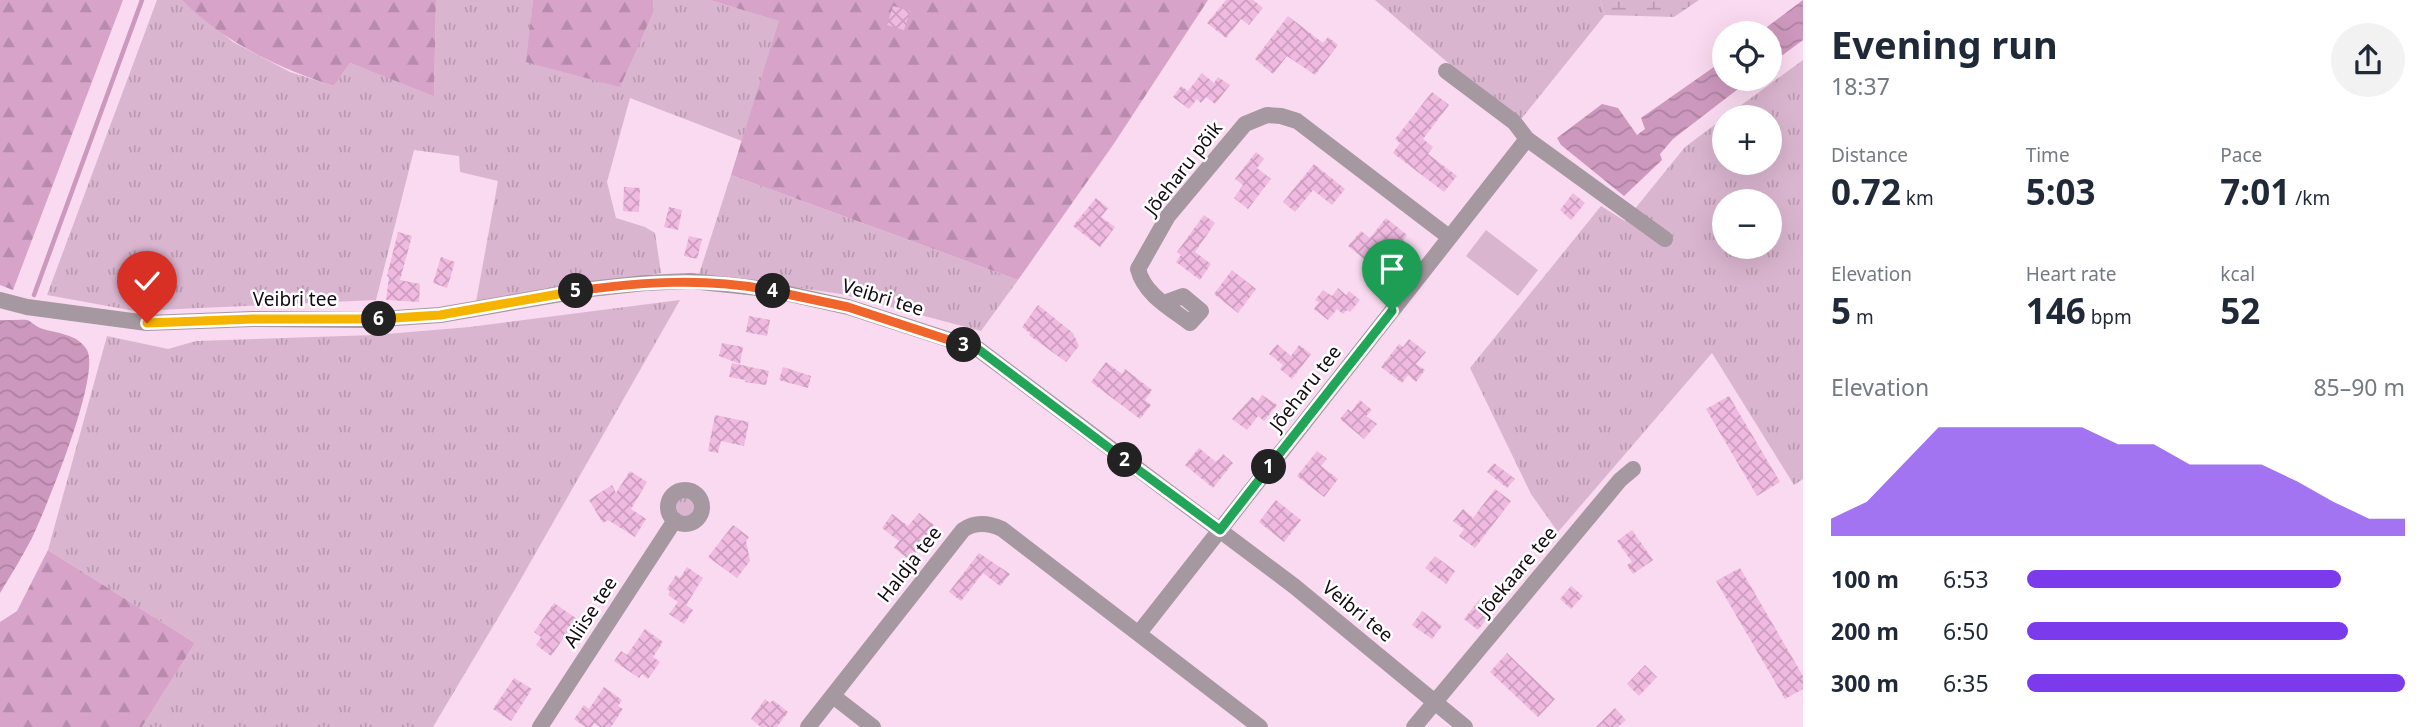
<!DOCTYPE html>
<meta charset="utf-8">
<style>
body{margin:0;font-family:"Noto Sans",sans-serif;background:#f2f2f3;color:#1f2937;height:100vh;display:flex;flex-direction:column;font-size:26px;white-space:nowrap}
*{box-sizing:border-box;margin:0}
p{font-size:23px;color:#747a83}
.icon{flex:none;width:38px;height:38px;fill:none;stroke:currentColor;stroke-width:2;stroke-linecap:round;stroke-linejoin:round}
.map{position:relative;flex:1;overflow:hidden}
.drawer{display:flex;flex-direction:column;background:#fff;width:630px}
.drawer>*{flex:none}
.buttons{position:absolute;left:1712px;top:21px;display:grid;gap:14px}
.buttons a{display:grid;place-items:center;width:70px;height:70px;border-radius:50%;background:#fff;box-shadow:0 7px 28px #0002;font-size:35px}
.pin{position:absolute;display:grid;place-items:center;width:60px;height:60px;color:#fff;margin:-72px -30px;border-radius:50% 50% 50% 0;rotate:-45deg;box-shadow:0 0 7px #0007}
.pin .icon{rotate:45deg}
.km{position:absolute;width:35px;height:35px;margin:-18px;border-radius:50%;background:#222;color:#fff;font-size:19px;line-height:35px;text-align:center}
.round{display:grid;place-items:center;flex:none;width:74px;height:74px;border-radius:37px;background:#f2f2f3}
.headline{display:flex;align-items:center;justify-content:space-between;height:119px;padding:0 28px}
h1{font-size:38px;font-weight:700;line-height:52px}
.stats{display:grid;grid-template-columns:repeat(3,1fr);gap:10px;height:119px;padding:7px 28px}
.stats div{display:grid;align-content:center}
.stats b{font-size:35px;font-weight:700}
.stats small{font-size:19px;font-weight:400}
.stats p{font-size:19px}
.chart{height:196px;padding:14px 28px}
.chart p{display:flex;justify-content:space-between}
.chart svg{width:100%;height:126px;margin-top:7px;fill:#7c3aed;opacity:.7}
ul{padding:0 28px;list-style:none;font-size:23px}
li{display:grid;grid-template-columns:112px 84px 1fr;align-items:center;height:52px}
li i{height:18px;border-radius:9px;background:#7c3aed}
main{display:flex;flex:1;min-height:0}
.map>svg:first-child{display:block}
.grass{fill:url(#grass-tufts);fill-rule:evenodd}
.forest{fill:url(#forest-firs)}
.wetland{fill:url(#wetland-marsh)}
.park{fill:#dab5cf}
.water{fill:url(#water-waves)}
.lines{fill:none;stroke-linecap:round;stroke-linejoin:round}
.stream{stroke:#cc98bd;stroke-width:4.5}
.building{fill:url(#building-cross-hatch)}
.street{stroke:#a598a1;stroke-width:16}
.split-1-casing{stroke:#fff;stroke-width:14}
.split-2-casing{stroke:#fff;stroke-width:14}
.split-3-casing{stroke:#fff;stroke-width:14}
.split-4-casing{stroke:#fff;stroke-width:14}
.split-5-casing{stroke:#fff;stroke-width:14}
.split-6-casing{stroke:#fff;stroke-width:14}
.split-7-casing{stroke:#fff;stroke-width:14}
.split-1{stroke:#22a559;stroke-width:9}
.split-2{stroke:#22a559;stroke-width:9}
.split-3{stroke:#22a559;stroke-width:9}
.split-4{stroke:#f0652b;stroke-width:9}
.split-5{stroke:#f0652b;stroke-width:9}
.split-6{stroke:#f5b400;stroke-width:9}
.split-7{stroke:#f5b400;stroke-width:9}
.labels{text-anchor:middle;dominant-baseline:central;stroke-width:5;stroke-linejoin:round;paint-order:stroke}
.street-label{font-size:19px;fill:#140a12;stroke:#fff}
</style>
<main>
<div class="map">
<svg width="1803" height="727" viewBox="0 0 1803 727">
<defs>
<pattern id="grass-tufts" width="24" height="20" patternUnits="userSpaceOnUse" patternTransform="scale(1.75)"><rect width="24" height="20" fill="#dab5cf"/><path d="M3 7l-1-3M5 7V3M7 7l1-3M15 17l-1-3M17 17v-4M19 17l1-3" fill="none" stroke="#ba9ab1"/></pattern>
<pattern id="forest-firs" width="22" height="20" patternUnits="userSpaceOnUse" patternTransform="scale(1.75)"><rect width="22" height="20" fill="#d7a3c9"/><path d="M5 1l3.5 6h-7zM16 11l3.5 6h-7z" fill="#b88bac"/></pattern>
<pattern id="wetland-marsh" width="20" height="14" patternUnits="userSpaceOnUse" patternTransform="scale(1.75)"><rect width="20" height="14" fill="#dab5cf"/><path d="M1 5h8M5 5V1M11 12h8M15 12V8" fill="none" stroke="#ba9ab1"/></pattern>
<pattern id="water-waves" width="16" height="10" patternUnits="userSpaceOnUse" patternTransform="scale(1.75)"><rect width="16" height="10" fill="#cc98bd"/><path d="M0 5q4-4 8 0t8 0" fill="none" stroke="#ae82a1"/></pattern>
<pattern id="building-cross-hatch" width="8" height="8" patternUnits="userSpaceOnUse" patternTransform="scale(1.75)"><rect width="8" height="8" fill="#efb9e0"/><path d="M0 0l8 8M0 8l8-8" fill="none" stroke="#cc9ebf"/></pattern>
</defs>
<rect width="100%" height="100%" fill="#fadaf0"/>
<path class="grass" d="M157,0H182L233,42L290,72L334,86L350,63L434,95L436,0H533L527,62L654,10L653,0H710L780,21L742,141L630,98L607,182L616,218L645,227L655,233L661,273L476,302L498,181L460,172L459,156L414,150L376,300L135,311L47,295Z
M1375,0H1600L1605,15L1518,123Z
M1803,60V479L1794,485L1712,353L1558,532L1531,494L1470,368L1601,206L1625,221L1685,147L1724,118V163H1769V117H1725ZM1724,201H1769V247H1724Z
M731,175L1018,280L981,331L841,294L699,274Z
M680,300L514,591L433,727H142L195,643L48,550L107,336L168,349L196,341L374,335L470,327Z
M673 507a13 13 0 1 1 26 0a13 13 0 1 1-26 0Z"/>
<path class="forest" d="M0,0H123L13,290L0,285Z
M182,0H436L434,96L350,63L334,86C278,68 224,42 182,0Z
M533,0H653L654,10L620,87L526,62Z
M710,0H1208L1113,145L1018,280L731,175L779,21Z
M48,550L195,643L142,727H0V622L17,611Z"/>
<path class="wetland" d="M1600,0H1699L1674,17L1605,15Z"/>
<path class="park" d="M1486,230L1538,270L1518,296L1466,256Z"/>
<path class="water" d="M1803,0V40L1769,65V33H1759Z
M1724,60V79H1751L1673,139L1660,154L1662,160L1624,196L1561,145L1557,138L1602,104L1618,108L1637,135L1645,129L1641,118Z
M0,320C9,321 18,319 27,320C31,321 35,326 40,328C57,334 77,333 87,350C101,376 46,508 32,538C22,557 11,575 0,593Z"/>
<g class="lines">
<path class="stream" d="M34,295L142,0"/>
</g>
<path class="building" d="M1226,0H1253L1263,8L1249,25L1241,19L1226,38L1207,23Z
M893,6L910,11L904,30L887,25Z
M1288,16L1323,43L1328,37L1338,45L1315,75L1287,56L1273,74L1255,59Z
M1202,73L1214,83L1218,77L1230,85L1215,104L1206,97L1201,103L1197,99L1189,109L1173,97L1181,86L1188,91Z
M1432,92L1449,105L1423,139L1433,147L1428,154L1457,176L1444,192L1393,153L1400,143L1395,139Z
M1256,152L1264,159L1257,168L1271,179L1248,209L1234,198L1243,185L1235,179Z
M1314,164L1345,189L1332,205L1313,190L1295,212L1283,202Z
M624,187L640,188L639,212L623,211Z
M1573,193L1585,203L1571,220L1560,210Z
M1096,198L1108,208L1101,217L1115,227L1100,247L1073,226Z
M669,207L682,210L678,230L664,227Z
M1204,215L1215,223L1195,252L1211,264L1200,280L1176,262L1181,255L1177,252Z
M1386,218L1407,235L1403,240L1407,244L1383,274L1348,246L1361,231L1370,238Z
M398,232L412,236L400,280L420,284L419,302L386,300L389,277L387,276Z
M689,236L702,239L697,259L684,256Z
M441,257L455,262L447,288L433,283Z
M1232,270L1256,289L1238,313L1214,294Z
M1338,288L1346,295L1349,291L1360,300L1350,312L1347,310L1343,314L1337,309L1328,320L1314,309L1319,302L1315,300L1323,290L1332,296Z
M1038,305L1073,333L1079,346L1066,362L1029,335L1030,333L1022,327Z
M749,316L770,320L767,336L746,332Z
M1409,339L1426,352L1416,364L1425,370L1416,382L1408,375L1402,383L1381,367L1399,344L1403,347Z
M722,343L743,347L740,364L719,356Z
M1277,344L1291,356L1299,345L1311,354L1292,379L1280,369L1283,365L1269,354Z
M1106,362L1122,374L1125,369L1152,390L1145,400L1151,405L1140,419L1091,382Z
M732,363L769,371L766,385L745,382L746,380L729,377Z
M783,367L811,376L808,388L779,380Z
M1262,395L1277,405L1264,421L1258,416L1247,430L1232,419L1252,397L1258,401Z
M1729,396L1780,482L1757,496L1706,409Z
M1360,400L1372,410L1366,416L1377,424L1364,439L1340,419L1348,409L1351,412Z
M715,415L749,422L744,446L721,441L718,453L708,451Z
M1199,448L1216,462L1223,454L1233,463L1213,488L1185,465Z
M1317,451L1327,459L1321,466L1338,479L1324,497L1297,476Z
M1494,463L1515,479L1507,488L1487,472Z
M630,471L647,482L631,509L646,519L635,537L608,520L603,523L589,500L612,485L616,493Z
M1495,489L1511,501L1475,548L1459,536L1464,529L1453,521L1463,509L1473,518Z
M1276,500L1301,520L1284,542L1259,522Z
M919,513L934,525L910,560L894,548L899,541L882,528L892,514L908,526Z
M733,525L749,537L746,541L750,561L737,578L708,557Z
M1632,530L1653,560L1633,574L1627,565L1632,562L1617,541Z
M979,553L1010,574L1000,586L983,573L961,601L949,592Z
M1435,556L1455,571L1446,584L1425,568Z
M687,567L703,578L686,605L693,610L684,624L669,614L678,602L668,595L670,591L667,589L676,575L680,578Z
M1740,568L1803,676V689L1785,699L1716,581Z
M1571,586L1583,596L1571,609L1560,599Z
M1480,599L1494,610L1478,630L1464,619Z
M554,603L577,619L551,656L536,645L541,637L534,632Z
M1422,611L1442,626L1432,639L1412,625Z
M645,629L663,642L653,657L660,662L648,679L642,674L639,678L614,661L621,651L627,655Z
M1507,653L1555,699L1538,717L1490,672Z
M1645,665L1657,677L1639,696L1627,684Z
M514,678L532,689L511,721L493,709Z
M604,687L622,700L618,706L623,709L611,727H600L594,723L592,727H585L574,719L584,705L589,709Z
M765,699L770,703L773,700L788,712L777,727H761L751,719Z
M1615,708L1626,720L1618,727H1596Z"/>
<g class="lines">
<path class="street" d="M1446,71L1514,122L1527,139L1665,239
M0,300L27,307L147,323L253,319L366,320L440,315L590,289L645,283L691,281L767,289L848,307L978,349L1294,586L1465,727
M1164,303L1183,296L1201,311L1190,323C1170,308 1144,294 1138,269L1168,216L1245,124L1267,115L1281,116L1297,121L1449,237
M668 507a17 17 0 1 1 34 0a17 17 0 1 1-34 0Z
M1139,633L1527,139
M833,696L873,727
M540,727L675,520
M808,727L963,530C976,521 989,523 1002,529L1260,727
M1414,727L1620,480L1633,469"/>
</g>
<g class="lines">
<g class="split-1-casing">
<path id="split-1" d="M1269,467L1392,311"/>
</g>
<g class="split-2-casing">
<path id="split-2" d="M1125,460L1220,530L1269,467"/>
</g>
<g class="split-3-casing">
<path id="split-3" d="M964,345L978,349L1125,460"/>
</g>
<g class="split-4-casing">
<path id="split-4" d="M773,291L848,307L964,345"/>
</g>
<g class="split-5-casing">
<path id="split-5" d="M576,291C640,282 709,277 773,291"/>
</g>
<g class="split-6-casing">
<path id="split-6" d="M379,319L440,315L576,291"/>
</g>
<g class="split-7-casing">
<path id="split-7" d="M147,323L253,319H379"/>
</g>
<use href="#split-1" class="split-1"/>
<use href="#split-2" class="split-2"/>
<use href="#split-3" class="split-3"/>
<use href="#split-4" class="split-4"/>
<use href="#split-5" class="split-5"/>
<use href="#split-6" class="split-6"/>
<use href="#split-7" class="split-7"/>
</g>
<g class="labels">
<g class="street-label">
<text transform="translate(1183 168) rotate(-52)">Jõeharu põik</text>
<text transform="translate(883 297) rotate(17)">Veibri tee</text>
<text x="295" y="299">Veibri tee</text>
<text transform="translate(1305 388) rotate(-52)">Jõeharu tee</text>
<text transform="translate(909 564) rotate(-52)">Haldja tee</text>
<text transform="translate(1517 571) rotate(-50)">Jõekaare tee</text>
<text transform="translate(1358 611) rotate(39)">Veibri tee</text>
<text transform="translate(590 612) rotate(-57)">Aliise tee</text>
</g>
</g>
</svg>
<div class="buttons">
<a><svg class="icon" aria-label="locate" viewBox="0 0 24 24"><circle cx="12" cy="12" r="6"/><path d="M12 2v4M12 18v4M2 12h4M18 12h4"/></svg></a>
<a>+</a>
<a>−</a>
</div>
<div class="pin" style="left:1392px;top:311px;background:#1e9e55"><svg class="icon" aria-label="arrive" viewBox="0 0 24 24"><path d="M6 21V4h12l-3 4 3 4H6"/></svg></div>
<div class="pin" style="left:147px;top:323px;background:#d93025"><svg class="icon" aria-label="check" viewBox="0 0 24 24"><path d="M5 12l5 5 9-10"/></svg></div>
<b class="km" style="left:1269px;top:467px">1</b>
<b class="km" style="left:1125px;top:460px">2</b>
<b class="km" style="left:964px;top:345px">3</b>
<b class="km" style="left:773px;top:291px">4</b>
<b class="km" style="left:576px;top:291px">5</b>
<b class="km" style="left:379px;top:319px">6</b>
</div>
<section class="drawer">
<div class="headline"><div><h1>Evening run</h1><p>18:37</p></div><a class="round"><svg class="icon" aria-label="share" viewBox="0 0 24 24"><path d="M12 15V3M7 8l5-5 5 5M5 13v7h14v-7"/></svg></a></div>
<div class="stats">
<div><p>Distance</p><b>0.72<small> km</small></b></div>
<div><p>Time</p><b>5:03</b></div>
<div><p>Pace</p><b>7:01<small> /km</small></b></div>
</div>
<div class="stats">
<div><p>Elevation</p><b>5<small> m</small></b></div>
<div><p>Heart rate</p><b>146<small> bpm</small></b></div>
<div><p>kcal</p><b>52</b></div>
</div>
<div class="chart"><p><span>Elevation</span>85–90 m</p>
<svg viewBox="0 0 160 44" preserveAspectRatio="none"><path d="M0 44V38L10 32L20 19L30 6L40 6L50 6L60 6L70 6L80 12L90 12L100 19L110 19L120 19L130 25L140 32L150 38L160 38V44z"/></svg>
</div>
<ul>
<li><b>100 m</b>6:53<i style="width:83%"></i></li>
<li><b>200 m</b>6:50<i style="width:85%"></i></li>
<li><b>300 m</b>6:35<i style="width:100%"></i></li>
</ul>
</section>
</main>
